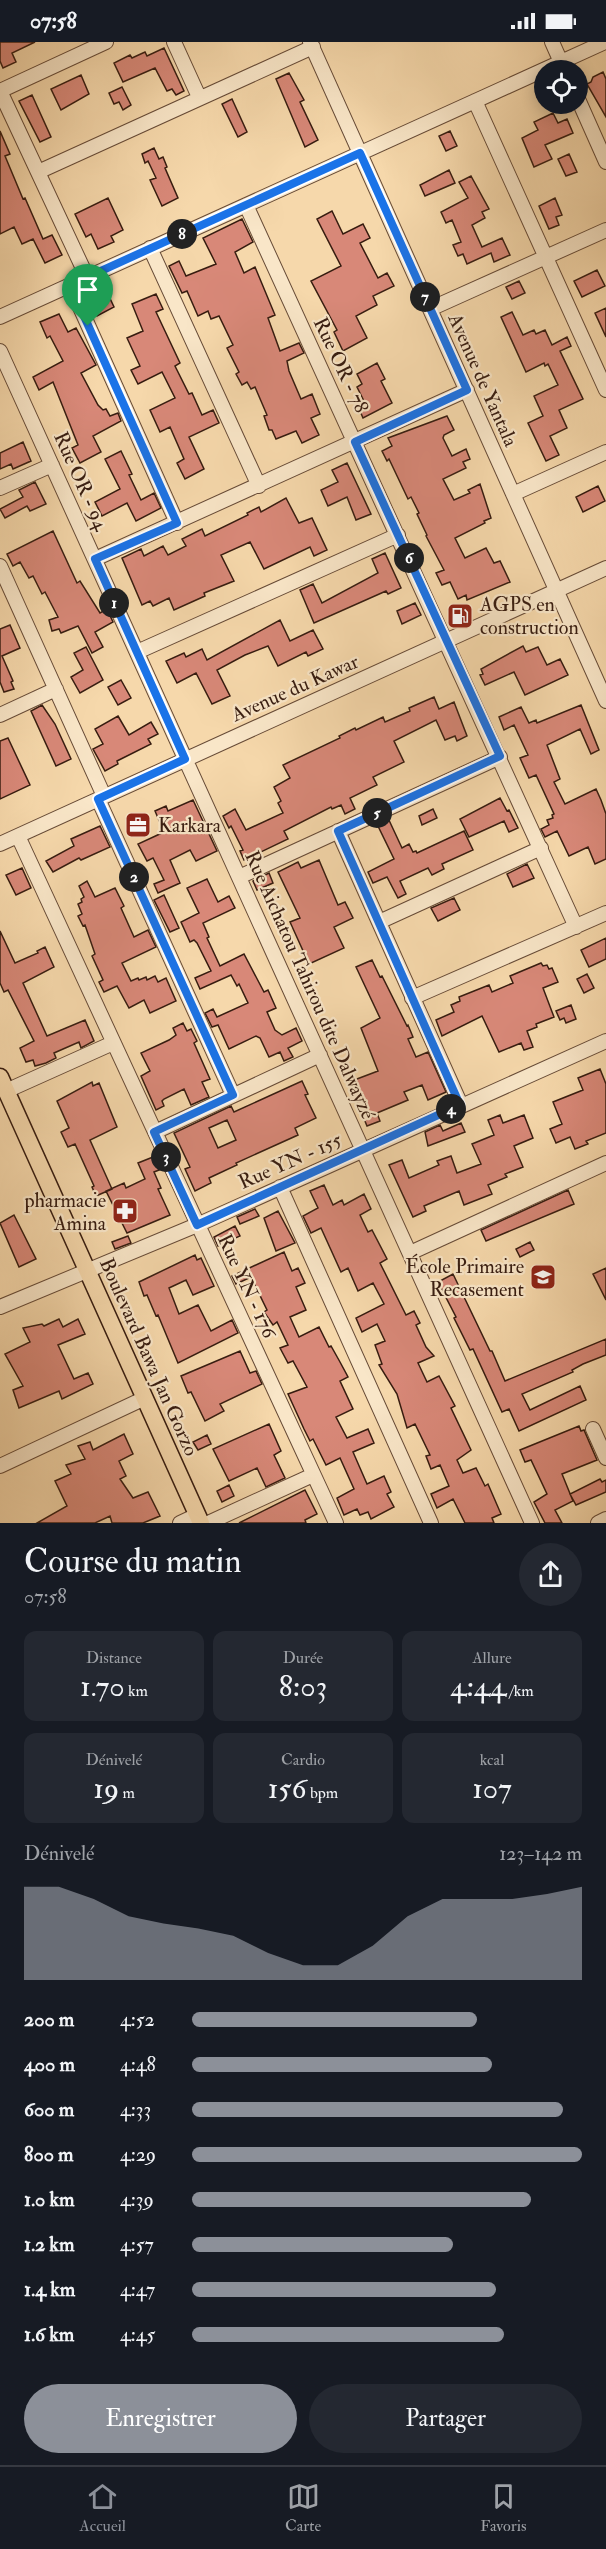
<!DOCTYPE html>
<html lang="fr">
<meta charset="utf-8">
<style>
body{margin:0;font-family:"IM FELL Double Pica",serif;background:#242831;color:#f1f3f6;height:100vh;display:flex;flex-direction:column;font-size:22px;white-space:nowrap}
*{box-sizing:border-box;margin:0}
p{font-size:20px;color:#9ea1a6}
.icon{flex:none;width:33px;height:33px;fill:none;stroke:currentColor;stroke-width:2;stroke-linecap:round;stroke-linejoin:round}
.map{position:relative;height:1481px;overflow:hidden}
.panel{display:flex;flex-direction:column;background:#171b24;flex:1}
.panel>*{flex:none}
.tools{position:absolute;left:534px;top:18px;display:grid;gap:12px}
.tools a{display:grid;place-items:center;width:54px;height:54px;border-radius:50%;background:#171b24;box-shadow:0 3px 15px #0003;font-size:30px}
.pin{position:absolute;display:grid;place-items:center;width:51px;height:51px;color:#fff;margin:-62px -26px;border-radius:50% 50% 50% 0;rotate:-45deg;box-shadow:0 0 6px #0007}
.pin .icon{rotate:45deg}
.km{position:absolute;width:30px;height:30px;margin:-15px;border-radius:50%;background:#222;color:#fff;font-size:16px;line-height:30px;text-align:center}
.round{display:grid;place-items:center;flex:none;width:63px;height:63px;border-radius:32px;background:#242831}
.summary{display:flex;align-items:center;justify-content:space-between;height:102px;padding:0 24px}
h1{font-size:33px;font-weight:600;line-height:45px}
.metrics{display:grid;grid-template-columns:repeat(3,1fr);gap:9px;height:102px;padding:6px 24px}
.metrics div{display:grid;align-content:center;border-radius:12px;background:#242831;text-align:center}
.metrics b{font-size:30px;font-weight:600}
.metrics small{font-size:16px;font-weight:400}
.metrics p{font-size:16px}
.chart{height:168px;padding:12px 24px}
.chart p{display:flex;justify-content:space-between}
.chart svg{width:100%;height:108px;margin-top:6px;fill:#8c9099;opacity:.7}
.button{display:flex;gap:12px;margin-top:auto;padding:12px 24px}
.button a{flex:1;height:69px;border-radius:36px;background:#8c9099;color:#fff;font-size:24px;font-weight:600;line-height:69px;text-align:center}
.button a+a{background:#242831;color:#f1f3f6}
ul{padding:0 24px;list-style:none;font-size:20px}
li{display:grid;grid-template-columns:96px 72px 1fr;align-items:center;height:45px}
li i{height:15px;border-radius:8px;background:#8c9099}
.status{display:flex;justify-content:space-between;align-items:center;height:42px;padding:0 30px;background:#171b24;direction:ltr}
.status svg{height:16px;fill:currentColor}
.tabs{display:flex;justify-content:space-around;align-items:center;height:84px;border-top:2px solid #363941;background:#171b24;font-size:16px;color:#9ea1a6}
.tabs a{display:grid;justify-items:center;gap:3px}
.tabs .selected{color:#8c9099}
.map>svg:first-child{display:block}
.building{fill:#d88878;stroke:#371c10;stroke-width:1.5;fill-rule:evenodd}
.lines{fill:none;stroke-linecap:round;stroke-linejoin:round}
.minor-casing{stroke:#674b37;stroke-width:16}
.major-casing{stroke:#371c10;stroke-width:19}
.minor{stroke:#f9e6c8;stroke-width:14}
.major{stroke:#f6d8ab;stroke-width:16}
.route-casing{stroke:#fff;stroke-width:12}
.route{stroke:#1a73e8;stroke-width:8}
.labels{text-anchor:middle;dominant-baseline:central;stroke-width:4.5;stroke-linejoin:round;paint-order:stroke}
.street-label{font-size:20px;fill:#371c10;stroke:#f9e6c8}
.poi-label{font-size:20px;fill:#371c10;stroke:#f9e6c8;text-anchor:start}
</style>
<div class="status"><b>07:58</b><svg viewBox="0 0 49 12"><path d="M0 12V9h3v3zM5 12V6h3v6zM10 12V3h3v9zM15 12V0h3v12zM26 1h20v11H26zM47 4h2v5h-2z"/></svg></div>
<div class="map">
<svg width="606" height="1481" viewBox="0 0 606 1481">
<rect width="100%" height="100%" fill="#f6d8ab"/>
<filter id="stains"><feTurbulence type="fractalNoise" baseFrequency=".00333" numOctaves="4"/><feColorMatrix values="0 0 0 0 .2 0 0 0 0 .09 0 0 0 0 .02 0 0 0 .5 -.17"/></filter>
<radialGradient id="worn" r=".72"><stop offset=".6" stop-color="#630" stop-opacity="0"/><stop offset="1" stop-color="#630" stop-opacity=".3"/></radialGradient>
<path class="building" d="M0,0H35L12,11L16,20L3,26L0,19Z
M164,6L184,49L176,53L172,47L167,49L155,26L123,40L114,21L130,13L132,16L145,10L147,14Z
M603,30L606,37V75L587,42L591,40L593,35Z
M289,31L304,58L300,60L318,98L305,105L276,37Z
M81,33L89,52L61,68L51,47Z
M122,45L131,63L123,68L119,60L114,62L109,51Z
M32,53L51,95L40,100L19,59Z
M232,57L247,90L238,95L222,62Z
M553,71L558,81L567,77L573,91L545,103L552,117L534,125L522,96L538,88L534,80Z
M0,89L10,112L5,114L23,157L25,156L43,197L52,193L62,213L45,221L33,197L22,202L14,185L0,192Z
M450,89L457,104L446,109L439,94Z
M154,106L159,117L163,115L167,125L165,126L178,156L162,164L150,138L156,136L148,119L145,121L142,112Z
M569,112L577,130L566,134L558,117Z
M449,128L455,141L425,154L420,143Z
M471,134L489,167L482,170L485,176L472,183L482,205L502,196L510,213L494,220L491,211L467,222L463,212L458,214L453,203L461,200L452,178L446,181L441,170L468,156L459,140Z
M108,156L123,188L111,194L114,200L98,207L91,192L86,195L75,172Z
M555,156L562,173L556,175L559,183L549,187L539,164Z
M332,169L343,192L363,182L370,196L360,201L378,236L387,231L394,244L373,254L377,263L356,274L367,296L343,309L334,290L337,288L311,239L341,224L317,177Z
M242,177L253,200L235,210L244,231L255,225L275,273L268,276L280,309L299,301L304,311L287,319L289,329L301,357L312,352L320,372L311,376L319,393L302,401L296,389L276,397L272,388H269L264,374L267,373L255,345L251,347L247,340L242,343L236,332L239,330L227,306L233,303L219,274L211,277L208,269L198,274L187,249L182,251L169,224L179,219L186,234L216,222L203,196Z
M597,228L605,244L582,255L574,239Z
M519,239L525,251L512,257L506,245Z
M106,248L114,265L97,274L89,257Z
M156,252L163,267L156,270L180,321L175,324L189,352L192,351L202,373L213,368L219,381L189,395L204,427L185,437L177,421L184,417L170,385L160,390L150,368L175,356L162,330L138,342L131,328L140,324L127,296L143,289L132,262Z
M606,266V295L595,271Z
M512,270L523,293L534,288L536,292L545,288L552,303L567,295L571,304L560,309L583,357L559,368L567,386L550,394L559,413L546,419L528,381L543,374L534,354L558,343L548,322L545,324L544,321L526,330L501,275Z
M59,272L68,290L76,286L96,323L81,331L98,363L103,368L106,367L110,374L118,371L121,379L93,394L101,410L80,421L72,406L78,403L53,340L39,348L33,335L63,319L50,294L47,296L40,280Z
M377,321L385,337L381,339L392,361L363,376L357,362L364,359L357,345L362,342L357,332Z
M447,374L454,388L444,393L443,396L452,414L466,407L470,417L463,420L466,426L443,437L454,458L470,451L468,448L480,442L491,476L484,479L485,481L455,496L465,516L486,506L494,521L500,519L510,540L467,558L466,553L458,557L450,540L442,543L436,531L444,528L426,494L427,493L417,472L419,471L411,455L408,457L389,417L387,419L382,409L392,404L388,396Z
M23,400L31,419L13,427L11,422L0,427V411Z
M121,409L132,432L129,433L141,458L154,451L161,466L136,479L127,461L102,474L95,460L120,447L105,417Z
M347,421L371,472L356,478L347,455L328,464L321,448L338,440L332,428Z
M35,440L46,462L30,469L27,464L5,476L0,467L23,455L19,448Z
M598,444L605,459L583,470L576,455Z
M286,456L299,481L312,476L327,508L314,514L310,505L264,527L250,500L221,513L234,539L204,551L205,554L174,568L169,556L153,564L150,559L142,563L122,516L141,507L144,514L163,504L168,513L186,504L182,497L202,487L205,494L248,473L247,471L259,465L261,470Z
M53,489L77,541L80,539L100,571L107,567L113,580L95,590L103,605L92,611L78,584L61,591L59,587L52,589L49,578L58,575L45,550L42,552L33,534L29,536L20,520L13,524L7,512Z
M385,511L401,546L388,552L386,549L314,581L300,548L313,542L322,561L378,531L372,517Z
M415,561L421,573L402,582L397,569Z
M280,578L290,599L313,588L323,607L308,614L306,610L278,624L268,604L245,613L217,628L230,654L212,662L196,631L177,641L166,619L184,611L186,615L202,607L207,618Z
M10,583L20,606L2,614L13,639L11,640L14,647L4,650L0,640V587Z
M523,604L526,610L538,605L547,623L560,617L568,633L525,653L514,630L485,643L480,633L483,632L481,627Z
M86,605L103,638L80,651L71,635L83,628L74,611Z
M121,638L131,656L118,663L108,645Z
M434,655L439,667L454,660L467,694L457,699L455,694L445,698L436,678L394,699L404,720L373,735L377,743L350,756L355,767L345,772L341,763L332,767L331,765L284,789L288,797L244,818L240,809L243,808L231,784L229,786L223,774L235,767L246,788L283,771L278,761L281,759L274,745L290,736L283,723L340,696L339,694L355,686L356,688L383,675L385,680L410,669L409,666Z
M42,663L55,682L71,717L56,724L31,669Z
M581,663L599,708L591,712L580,687L547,703L560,737L554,740L565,762L596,747L601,758L606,772V817L595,822L588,805L569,814L557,789L545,795L541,787L549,783L547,778L553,776L552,773L554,772L536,733L529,736L520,716L528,713L514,683L504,688L499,675L521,665L529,681L536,678L537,681Z
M118,674L129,693L151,680L158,692L148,697L151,702L117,719L118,722L105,729L93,707L103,702L95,687Z
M8,696L30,743L0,757V699Z
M500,756L507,769L509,768L518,786L509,790L504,779L469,795L460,777Z
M193,758L217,809L196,819L190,808L170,818L180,841L158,851L154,842L164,838L153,816L147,819L138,802L164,790L155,769L166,764L168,769Z
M433,767L437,776L422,783L419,774Z
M388,776L402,806L409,802L413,810L416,809L417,811L464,789L473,808L442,822L444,827L432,833L428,826L400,839L406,852L398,856L387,835L373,841L368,830L394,817L377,782Z
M100,784L110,805L81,818L79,816L53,830L46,819L74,804L71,797Z
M319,818L338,863L345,860L353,876L334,885L344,906L309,922L290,880L300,876L278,830L298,820L301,826Z
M527,822L534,836L513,845L507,832Z
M22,826L31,846L16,853L6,833Z
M269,831L273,841L257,848L253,839Z
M207,837L218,860L229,854L235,866L203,881L209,895L207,896L220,924L244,912L264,950L268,948L276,966L267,970L275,988L282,993L296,986L302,999L288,1006L293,1015L284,1019L280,1010L269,1015L260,996L256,994L229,1007L218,983L212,985L205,971L213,967L217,975L248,961L239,942L237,944L231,933L200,947L195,936L211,929L197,901L194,898L190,900L181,880L199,871L187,846Z
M87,839L95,855L115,846L124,864L121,866L134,895L148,888L156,905L122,921L131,939L138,936L139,938L146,935L147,938L155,934L158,940L166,936L176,959L150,971L144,958L129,966L117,944L104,950L99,940L103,938L92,914L95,912L85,883L83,884L78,874L82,872L78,862L82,860L81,857L84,855L79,844Z
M164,853L179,886L170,890L154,858Z
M454,856L460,868L438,879L431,866Z
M0,889L15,921L38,911L37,909L45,905L54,925L23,941L47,994L85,978L94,999L81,1006L79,1000L54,1011L56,1016L46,1021L35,1024L33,1018L26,1020L20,1006L34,999L8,948L4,950L0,941Z
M606,896V917L589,925L581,908Z
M372,918L380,935L382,934L407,984L408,983L413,995L408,997L416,1015L428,1010L446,1050L428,1058L422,1043L404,1050L408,1058L377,1071L380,1079L367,1084L349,1040L378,1029L361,986L380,976L356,925Z
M541,921L543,924L547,923L549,927L552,926L558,940L543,946L554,975L536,982L537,985L527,989L533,1005L524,1008L521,1001L499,1010L482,974L442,994L436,978L454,970L451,963L460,959L459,955L489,943L492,950L513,941L510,934Z
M587,932L594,946L584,951L577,937Z
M571,963L576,977L566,981L564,976L560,978L556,969Z
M183,981L187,989L191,987L197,999L194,1001L210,1037L202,1040L209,1055L191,1063L184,1047L164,1057L162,1059L164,1064L156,1068L141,1034L150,1029L141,1011L169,998L176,993L173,986Z
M600,1027L606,1042V1091L586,1099L588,1102L575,1107L570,1095L556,1101L550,1087L562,1082L553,1060L583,1048L578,1036Z
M302,1039L308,1052L305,1053L316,1076L295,1086L298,1093L236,1121L237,1123L209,1136L211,1141L195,1149L185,1127L190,1125L174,1091L231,1064L234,1070ZM227,1078L236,1098L218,1106L209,1086Z
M92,1040L93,1044L99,1041L117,1085L90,1098L112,1147L96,1154L92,1145L94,1144L75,1102L68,1105L61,1090L69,1086L57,1059Z
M500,1073L503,1081L524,1073L533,1096L514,1104L523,1125L505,1132L507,1135L488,1143L492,1152L464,1163L459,1149L424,1164L426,1169L413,1175L389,1123L402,1118L409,1136L439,1123L437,1119L451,1114L457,1131L481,1122L472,1102L494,1093L488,1078Z
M461,1081L465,1090L428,1104L425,1090L440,1083L443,1089Z
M153,1115L159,1128L154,1130L161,1146L158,1147L170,1173L127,1191L106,1149L124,1141L126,1146L145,1137L138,1121Z
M324,1143L333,1163L342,1158L344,1163L364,1152L371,1167L360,1173L368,1190L372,1188L387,1217L380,1221L406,1273L414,1269L420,1281L416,1283L426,1305L434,1314L418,1321L427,1340L439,1334L455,1364L451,1366L471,1408L457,1418L463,1431L476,1426L485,1444L488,1442L501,1472L492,1476L494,1481H465L453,1457L437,1466L431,1452L449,1444L440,1423L431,1427L426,1414L430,1413L415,1382L407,1386L397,1352L379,1323L382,1322L375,1303L385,1299L377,1282L362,1290L356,1276L384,1262L373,1241L358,1249L348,1226L341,1230L321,1186L311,1191L303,1174L318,1166L310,1149Z
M568,1148L574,1162L486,1199L481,1188Z
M255,1167L259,1174L240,1182L237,1175Z
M278,1169L295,1201L276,1209L264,1176Z
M14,1173L36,1217L19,1225L0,1181Z
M235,1184L240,1194L218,1204L214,1195Z
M128,1194L131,1201L115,1207L112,1200Z
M530,1200L534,1208L520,1215L516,1207Z
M284,1210L292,1229L298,1226L305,1241L296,1245L306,1268L290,1275L299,1295L319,1285L329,1305L331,1304L340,1320L348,1335L340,1339L353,1367L336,1375L347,1396L368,1387L374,1401L353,1410L367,1442L384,1434L391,1450L387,1452L394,1465L371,1477L368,1470L360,1473L357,1467L344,1473L337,1456L354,1447L340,1416L326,1423L313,1397L310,1399L304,1387L288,1352L307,1345L293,1319L288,1321L280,1306L288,1303L277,1280L273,1283L264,1270L267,1268L251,1235L236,1242L232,1234Z
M195,1213L197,1218L201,1216L214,1244L193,1253L186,1238L169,1246L179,1272L198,1263L211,1289L232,1278L238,1291L178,1321L158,1273L156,1274L147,1253L144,1254L139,1240Z
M606,1226V1258L593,1232Z
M453,1232L490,1309H492L505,1339L606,1297V1313L583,1322L572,1328L573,1330L522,1352L530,1368L580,1344L586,1358L519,1389L509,1367L502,1370L473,1307L470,1308L454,1276L456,1275L438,1240Z
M59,1277L63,1285L78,1277L85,1292L58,1303L74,1337L88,1331L93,1342L62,1357L59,1349L19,1366L13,1348L23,1344L5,1312L30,1300L23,1286L42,1282L44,1284Z
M240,1309L250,1331L256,1329L262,1342L220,1362L224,1369L205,1379L191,1350L188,1351L181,1334Z
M269,1382L281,1409L274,1413L285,1436L266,1445L257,1426L229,1439L213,1407Z
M579,1384L581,1389L584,1388L597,1418L562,1432L573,1459L555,1468L562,1481H545L534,1460L547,1452L531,1418L525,1420L520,1408Z
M124,1392L133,1412L119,1419L126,1434L120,1437L133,1456L148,1450L160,1474L143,1481H112L110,1474L95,1481H37L67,1464L55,1439L71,1432L66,1423L85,1417L78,1404L90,1400L93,1408Z
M207,1393L211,1402L198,1408L193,1400Z
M600,1437L602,1440L606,1438V1450L576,1463L570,1452Z
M229,1443L234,1454L222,1460L217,1449Z
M305,1448L317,1472L305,1478L306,1481H239Z"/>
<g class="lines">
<g class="minor-casing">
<path id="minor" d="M174,0L199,55
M310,0L606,659
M552,0L564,27
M0,49L87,235
M0,49L106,0
M578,57L606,120
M475,59L606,348
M38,130L313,5
M246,163L576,885
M150,206L259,444
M70,243L177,481
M430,267L606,188
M0,275L605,0
M0,309L532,1481
M0,446L52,423
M513,452L606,410
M95,517L467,348
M0,524L104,754
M137,610L398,493
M0,673L56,647
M98,757L233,1053
M338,789L461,1063
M18,794L336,1481
M0,802L606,526
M239,835L500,715
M379,880L541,806
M412,956L606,871
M6,1049L113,1001
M155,1090L320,1013
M280,1145L431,1481
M410,1211L606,1121
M0,1265L197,1183L606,999
M593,1387L606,1416
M0,1424L145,1356
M180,1481L197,1473
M208,1481L313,1433
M598,1481L606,1477"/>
</g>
<g class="major-casing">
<path id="major" d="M0,1035L201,1481"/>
</g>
<use href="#minor" class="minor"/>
<use href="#major" class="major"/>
</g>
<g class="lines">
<g class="route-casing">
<path id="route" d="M360,111L467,348L355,400L500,714L338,789L460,1063L197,1183L154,1090L233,1053L98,757L185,717L95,517L177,481L70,243Z"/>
</g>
<use href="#route" class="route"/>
</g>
<defs>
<g id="fuel-square" transform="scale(1.35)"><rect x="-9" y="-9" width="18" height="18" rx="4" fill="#8f2418" stroke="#f9e6c8"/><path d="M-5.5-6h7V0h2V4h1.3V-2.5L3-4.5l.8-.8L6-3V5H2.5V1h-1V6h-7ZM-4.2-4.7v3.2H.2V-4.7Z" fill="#fff"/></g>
<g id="office-square" transform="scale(1.35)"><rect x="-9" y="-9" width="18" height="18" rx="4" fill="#8f2418" stroke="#f9e6c8"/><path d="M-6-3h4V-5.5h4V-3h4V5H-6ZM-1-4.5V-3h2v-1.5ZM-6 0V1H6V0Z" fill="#fff"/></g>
<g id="pharmacy-square" transform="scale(1.35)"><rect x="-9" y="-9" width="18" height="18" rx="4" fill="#8f2418" stroke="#f9e6c8"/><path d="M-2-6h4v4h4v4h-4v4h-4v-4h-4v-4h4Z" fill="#fff"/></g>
<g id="school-square" transform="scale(1.35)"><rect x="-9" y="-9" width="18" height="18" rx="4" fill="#8f2418" stroke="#f9e6c8"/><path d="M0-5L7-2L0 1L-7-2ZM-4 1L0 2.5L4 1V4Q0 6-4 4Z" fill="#fff"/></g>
</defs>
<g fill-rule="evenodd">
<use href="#fuel-square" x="460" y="574"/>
<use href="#office-square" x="138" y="783"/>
<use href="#pharmacy-square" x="125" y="1169"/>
<use href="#school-square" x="543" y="1235"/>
</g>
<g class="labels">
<g class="street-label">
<text transform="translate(341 323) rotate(65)">Rue OR - 78</text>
<text transform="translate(483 338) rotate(66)">Avenue de Yantala</text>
<text transform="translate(81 439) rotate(66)">Rue OR - 94</text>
<text transform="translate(295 646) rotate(-24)">Avenue du Kawar</text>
<text transform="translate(310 943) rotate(66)">Rue Aichatou Tahirou dite Dalwayzé</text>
<text transform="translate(290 1119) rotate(-24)">Rue YN - 155</text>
<text transform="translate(247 1244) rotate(65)">Rue YN - 176</text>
<text transform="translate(149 1315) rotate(66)">Boulevard Bawa Jan Gorzo</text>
</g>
<g class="poi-label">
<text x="480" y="562">AGPS en<tspan x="480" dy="23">construction</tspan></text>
<text x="158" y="783">Karkara</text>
<text x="106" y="1158" text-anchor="end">pharmacie<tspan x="106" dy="23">Amina</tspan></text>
<text x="524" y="1224" text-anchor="end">École Primaire<tspan x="524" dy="23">Recasement</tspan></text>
</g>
</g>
<rect width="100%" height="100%" filter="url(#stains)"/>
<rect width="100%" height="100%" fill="url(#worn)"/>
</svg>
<div class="tools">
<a><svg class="icon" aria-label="locate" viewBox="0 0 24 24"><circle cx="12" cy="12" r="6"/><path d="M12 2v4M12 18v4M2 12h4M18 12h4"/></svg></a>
</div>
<div class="pin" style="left:88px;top:284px;background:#1e9e55"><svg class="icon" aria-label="arrive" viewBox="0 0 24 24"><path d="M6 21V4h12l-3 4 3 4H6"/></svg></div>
<b class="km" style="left:114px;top:561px">1</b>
<b class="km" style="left:134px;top:835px">2</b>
<b class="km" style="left:166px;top:1115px">3</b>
<b class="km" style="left:451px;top:1067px">4</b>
<b class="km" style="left:377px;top:771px">5</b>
<b class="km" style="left:409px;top:516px">6</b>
<b class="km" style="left:425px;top:255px">7</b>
<b class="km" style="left:182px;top:192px">8</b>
</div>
<section class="panel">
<div class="summary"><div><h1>Course du matin</h1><p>07:58</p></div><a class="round"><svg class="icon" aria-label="share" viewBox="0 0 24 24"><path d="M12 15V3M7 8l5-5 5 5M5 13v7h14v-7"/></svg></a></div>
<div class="metrics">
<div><p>Distance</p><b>1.70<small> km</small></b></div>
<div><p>Durée</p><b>8:03</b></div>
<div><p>Allure</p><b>4:44<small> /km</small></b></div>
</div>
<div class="metrics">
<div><p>Dénivelé</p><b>19<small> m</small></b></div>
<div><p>Cardio</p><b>156<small> bpm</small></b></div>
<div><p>kcal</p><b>107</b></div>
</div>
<div class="chart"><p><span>Dénivelé</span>123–142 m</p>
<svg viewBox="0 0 160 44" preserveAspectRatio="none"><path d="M0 44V6L10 6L20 11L30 18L40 21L50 23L60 26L70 33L80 38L90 38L100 30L110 18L120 11L130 11L140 11L150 9L160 6V44z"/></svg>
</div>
<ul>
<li><b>200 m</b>4:52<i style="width:73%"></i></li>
<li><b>400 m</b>4:48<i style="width:77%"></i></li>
<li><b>600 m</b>4:33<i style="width:95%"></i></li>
<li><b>800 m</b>4:29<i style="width:100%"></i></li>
<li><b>1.0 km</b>4:39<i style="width:87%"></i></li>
<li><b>1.2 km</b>4:57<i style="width:67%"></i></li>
<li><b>1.4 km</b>4:47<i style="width:78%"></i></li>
<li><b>1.6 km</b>4:45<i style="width:80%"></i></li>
</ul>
<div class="button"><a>Enregistrer</a><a>Partager</a></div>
</section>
<nav class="tabs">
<a class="selected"><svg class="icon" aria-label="home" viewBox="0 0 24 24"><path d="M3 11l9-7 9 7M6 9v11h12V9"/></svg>Accueil</a>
<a><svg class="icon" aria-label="map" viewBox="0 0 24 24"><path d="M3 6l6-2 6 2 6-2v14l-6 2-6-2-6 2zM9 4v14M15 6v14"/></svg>Carte</a>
<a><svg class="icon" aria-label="saved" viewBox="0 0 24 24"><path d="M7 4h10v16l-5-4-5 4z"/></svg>Favoris</a>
</nav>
